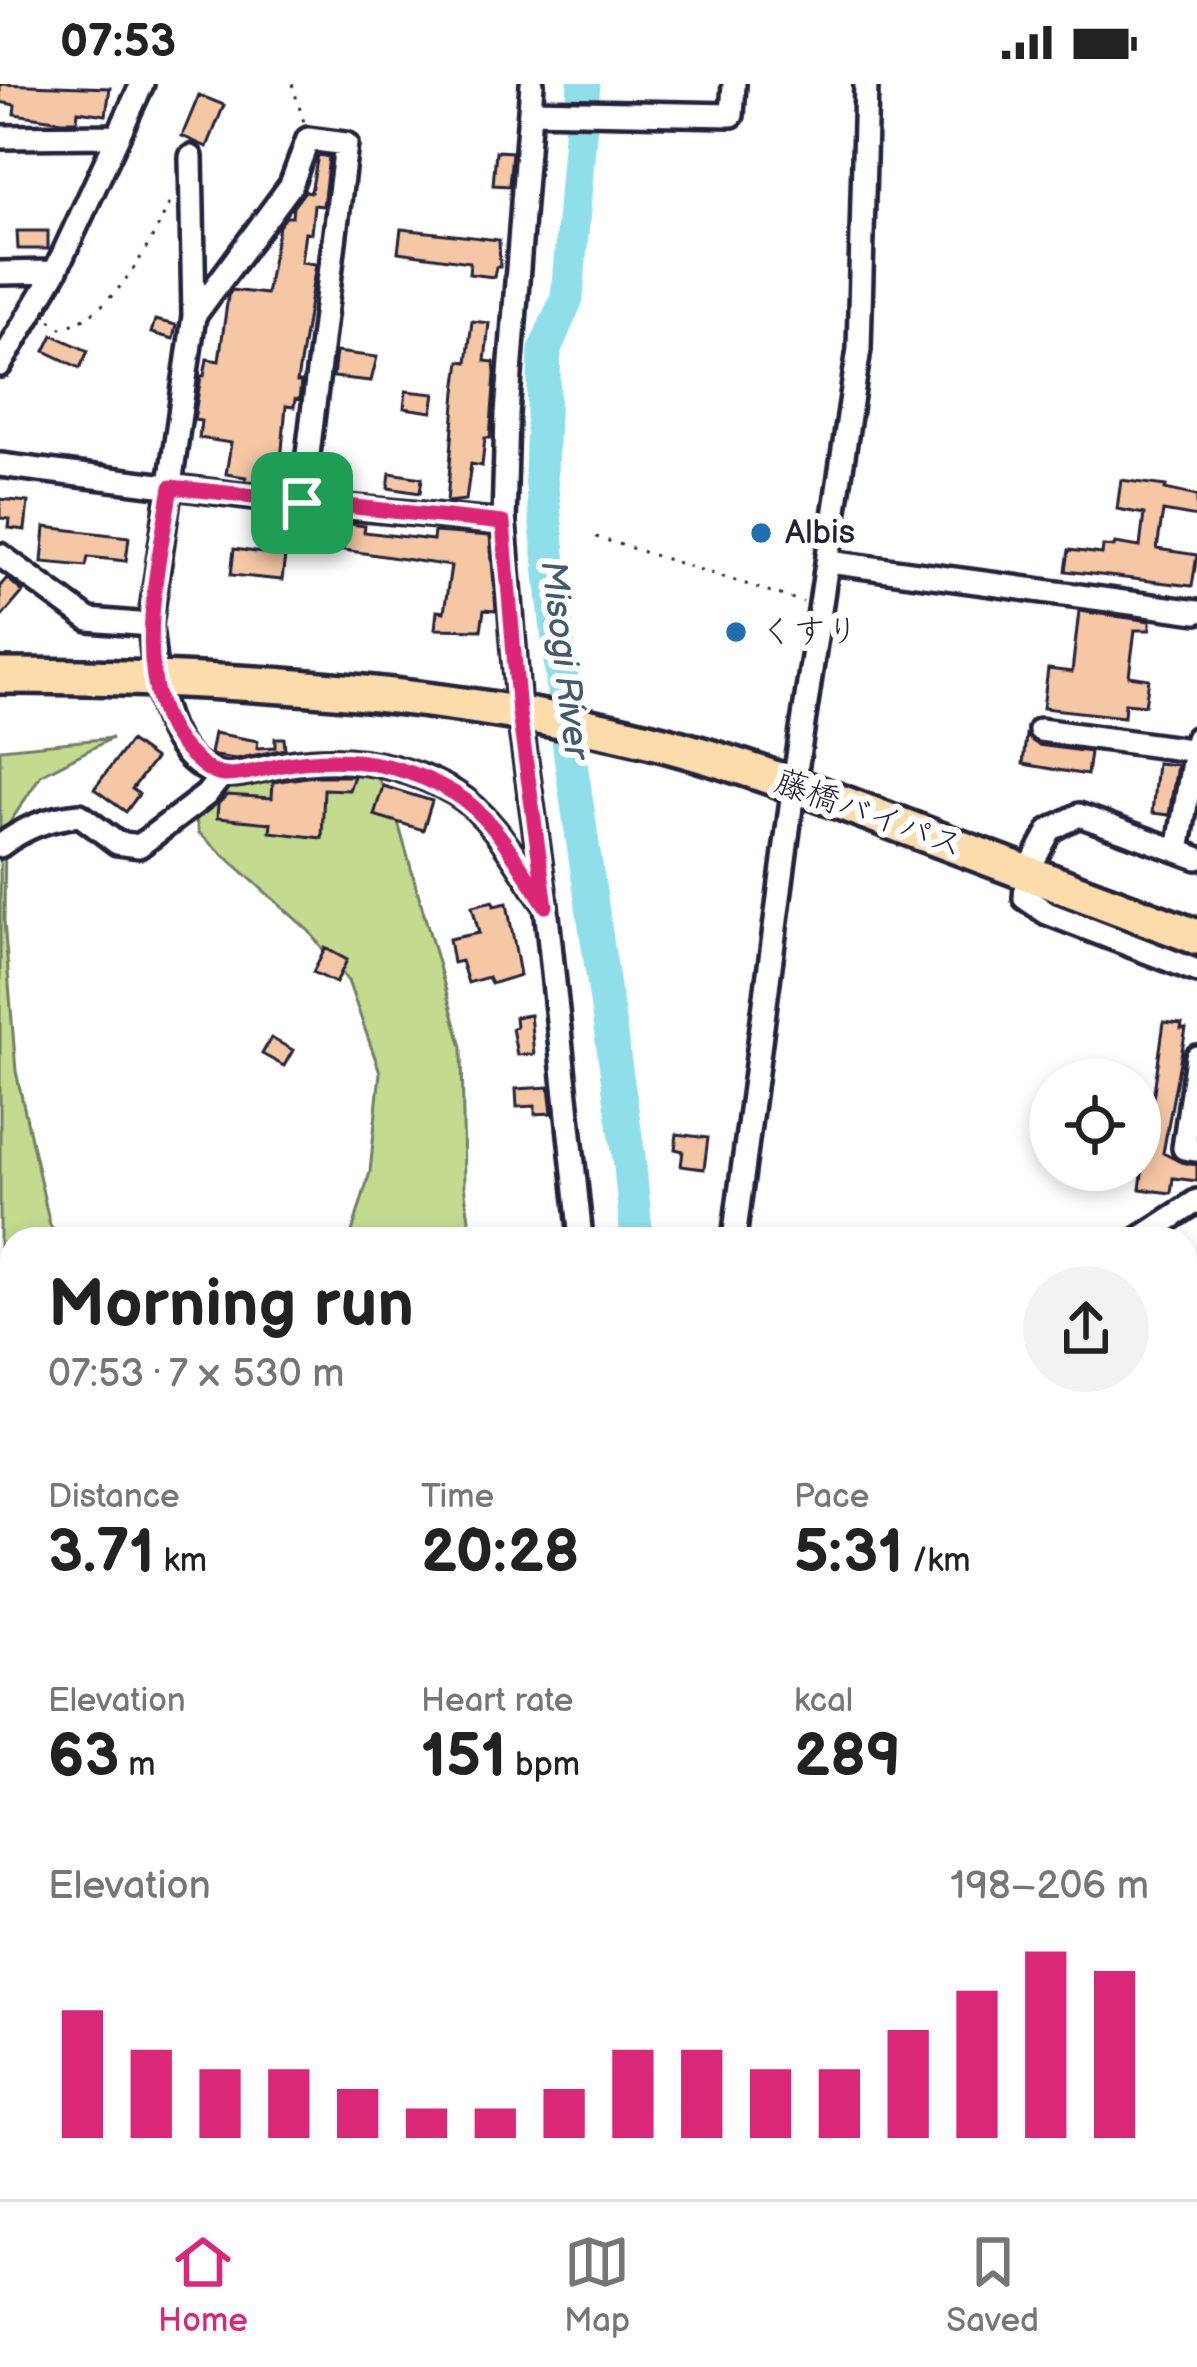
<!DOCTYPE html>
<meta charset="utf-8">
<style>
body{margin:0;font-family:"Balsamiq Sans","Klee One",sans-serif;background:#f2f2f2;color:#222;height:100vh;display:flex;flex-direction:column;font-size:45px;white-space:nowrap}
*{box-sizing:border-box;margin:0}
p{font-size:39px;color:#767676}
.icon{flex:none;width:66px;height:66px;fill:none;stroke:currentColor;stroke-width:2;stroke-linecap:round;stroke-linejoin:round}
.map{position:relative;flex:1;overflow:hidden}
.side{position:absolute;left:0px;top:1143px;width:1197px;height:972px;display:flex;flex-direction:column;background:#fff;border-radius:36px 36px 0 0;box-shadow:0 6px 18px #0003}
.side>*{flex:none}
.tools{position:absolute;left:1029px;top:975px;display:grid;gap:24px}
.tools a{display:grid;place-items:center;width:132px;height:132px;border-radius:50%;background:#fff;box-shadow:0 6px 18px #0003;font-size:60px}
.pin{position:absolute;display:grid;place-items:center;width:102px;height:102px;color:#fff;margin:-51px;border-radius:24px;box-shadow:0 6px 18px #0006}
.round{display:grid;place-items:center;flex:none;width:126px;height:126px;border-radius:63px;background:#f2f2f2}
.summary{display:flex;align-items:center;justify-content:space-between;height:204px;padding:0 48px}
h1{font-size:66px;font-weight:600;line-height:90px}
.figures{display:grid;grid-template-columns:repeat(3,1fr);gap:18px;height:204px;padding:12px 48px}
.figures div{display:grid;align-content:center}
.figures b{font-size:60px;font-weight:600}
.figures small{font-size:33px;font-weight:400}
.figures p{font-size:33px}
.chart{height:336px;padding:24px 48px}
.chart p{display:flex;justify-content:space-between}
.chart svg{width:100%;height:216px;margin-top:12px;stroke:#db2777;stroke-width:6}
.status{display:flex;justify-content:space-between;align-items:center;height:84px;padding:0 60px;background:#fff;direction:ltr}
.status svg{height:33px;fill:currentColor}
.tab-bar{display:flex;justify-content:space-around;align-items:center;height:168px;border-top:3px solid #e0e0e0;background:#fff;font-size:33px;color:#767676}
.tab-bar a{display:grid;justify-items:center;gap:6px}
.tab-bar .on{color:#db2777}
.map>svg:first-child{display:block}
.green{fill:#c3da8f;stroke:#727e65;stroke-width:3}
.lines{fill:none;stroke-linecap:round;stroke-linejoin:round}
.stream{stroke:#6393a5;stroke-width:6}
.river{stroke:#8fdfeb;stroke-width:33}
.building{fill:#f6c7a5;stroke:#22223b;stroke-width:3}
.minor-casing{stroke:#22223b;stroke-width:30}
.highway-casing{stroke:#22223b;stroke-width:42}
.path{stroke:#22223b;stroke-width:3;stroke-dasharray:3 9;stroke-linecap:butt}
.minor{stroke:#fff;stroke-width:21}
.highway{stroke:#fddcac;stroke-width:33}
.rail{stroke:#22223b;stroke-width:6}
.route-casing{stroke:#fff;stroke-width:24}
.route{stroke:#db2777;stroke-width:15}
.poi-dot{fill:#1f6fb2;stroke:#fff;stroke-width:4.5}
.labels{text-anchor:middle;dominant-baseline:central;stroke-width:12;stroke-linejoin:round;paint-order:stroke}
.poi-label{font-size:33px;fill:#22223b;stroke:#fff;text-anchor:start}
.street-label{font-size:33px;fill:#22223b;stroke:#fff}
.water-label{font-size:36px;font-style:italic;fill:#435b70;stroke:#fff}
</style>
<div class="status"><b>07:53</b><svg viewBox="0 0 49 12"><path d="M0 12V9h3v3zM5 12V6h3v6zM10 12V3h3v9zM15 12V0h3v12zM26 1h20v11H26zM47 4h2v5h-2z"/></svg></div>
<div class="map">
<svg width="1197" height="2115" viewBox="0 0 1197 2115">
<rect width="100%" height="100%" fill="#fff"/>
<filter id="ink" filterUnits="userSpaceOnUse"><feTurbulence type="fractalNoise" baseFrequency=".00833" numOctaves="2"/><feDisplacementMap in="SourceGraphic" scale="24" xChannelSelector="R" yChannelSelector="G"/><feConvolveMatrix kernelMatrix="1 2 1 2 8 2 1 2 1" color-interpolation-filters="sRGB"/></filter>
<g filter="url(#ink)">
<path class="green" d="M112,654L41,691L5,746L4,837L16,987L50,1141L61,1155H12V1540L0,1539V665Z
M296,673L373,687L391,714L462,963L464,1102L472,1155H350L370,1088L380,988L348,897L309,847L199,749L192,721L214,701Z"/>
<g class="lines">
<path class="stream" d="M527,2103L528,2115"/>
<path class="river" d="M584,0L567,214L545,265L541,393L570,672L629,1073L637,1155"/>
</g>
<path class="building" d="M0,0L110,4L106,31L78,27L77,37H62L14,30L15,21L0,18Z
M199,11L224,21L207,63L182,52Z
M496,67L512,68L509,102L493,101Z
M318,71L329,73L323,122L314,121L311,149L305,148L301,178L316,180L297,298H301L299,316L295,315L294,323L286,322L281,377L291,378L288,399L245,397L246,393L226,390L231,359L199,354L201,337L194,336L201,292H204L207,275L219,277L228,212L232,206L266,210L279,142L286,133H292L293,123L305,107L311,108Z
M401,145L499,156L500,183H496L494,193L469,190L470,178L398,168Z
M17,147H48V165H18Z
M155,236L176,241L173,255L151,249Z
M472,237L489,239L485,277L494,278L495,290L490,354H485L482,382L471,380L466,416L447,418L456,307L460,277L467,278Z
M53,251L88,267L80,284L45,267Z
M336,268L377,273L371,297L333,293Z
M406,307L435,310L432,328L404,324Z
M324,380L341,382L339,402L321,399Z
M390,389L422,394L420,409L388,404Z
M1121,396L1166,402L1165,405L1197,412V433L1163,427L1157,465L1197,471L1192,502L1066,487L1069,466L1102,470L1103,462L1114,463L1115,459L1140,463L1144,430L1117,425Z
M0,415L28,418L25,446L9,444L10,435L0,434Z
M306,434L365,442L364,448L433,456L434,448L490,452L496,527L484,526L481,546L435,545L437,527L444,528L451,482L303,460Z
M45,443L129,453L126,477L88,473L86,482L42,478Z
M234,465L285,472L282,496L231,491Z
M7,494L23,508L0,535V502Z
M1079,527L1150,537V546H1135L1129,592L1149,595L1145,621L1125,619L1124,633L1043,624L1048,585L1072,588Z
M214,649L258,657L257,664L275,663V654H284L285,665L236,675L215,672L210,670Z
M1026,651L1038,661L1090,668L1087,691L1023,680Z
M130,657L155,675L132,705L139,710L126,728L94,705Z
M1157,679L1177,681L1169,731L1152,729Z
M314,692H354L349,706L324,705L322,754L270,748L271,739L217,734L218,720L227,711L272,714L273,698Z
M383,702L432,717L423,746L374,731Z
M493,817L494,822L507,819L520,891L491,900L488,893L468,899L461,877L453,879L449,855L479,849L472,822Z
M325,864L347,876L336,899L313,888Z
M530,931L534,970L517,971L512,944L516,943L515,933Z
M1164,938L1182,940L1181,945H1186L1163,1069L1181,1078L1197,1081V1097L1173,1094L1171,1109L1140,1105Z
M271,954L293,966L284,982L262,970Z
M549,1003L552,1029L535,1030V1022L517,1023L516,1005Z
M677,1050L708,1054L704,1085L681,1082L683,1067L675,1065Z"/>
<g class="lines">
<g class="minor-casing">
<path id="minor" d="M532,0L507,330L504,438L519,629L546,822L581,1155
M530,27L732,31L734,0
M0,53L118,52
M0,189L55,188
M194,232L291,101L308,55L346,60L302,419
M0,281L55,188L142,0
M0,381L302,419L504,438
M0,471L89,536L150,541C155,588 161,679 221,690C239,694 267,683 285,680C345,670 401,678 455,709C494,733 517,779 542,816
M829,478L1197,528
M150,541L194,232L191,73
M1040,646L1197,667
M0,762C25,743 49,734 80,731L117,759L139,762L206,711L222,691
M1178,767L1197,654
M1197,774L1079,731L1050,746L1027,789L1025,814L1047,829L1197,887
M1197,973L1184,1064L1197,1066
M734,1155L794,700L859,265L866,0
M1139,1155L1197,1117
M0,1626L12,1633
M1185,1740L1197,1738
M0,1933L12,1935
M0,2103L12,2084
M28,2103L49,2115
M819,2103L917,2115
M287,2115L296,2103
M697,2115L782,2103
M946,2115L952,2103
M1013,2115L1015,2103"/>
</g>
<g class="highway-casing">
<path id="highway" d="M0,592C205,593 414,604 614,648C715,670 812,707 908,744C1004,780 1101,817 1197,853"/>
</g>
<path class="path" d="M292,0L304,38
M50,236L61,244C115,230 149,163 171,116
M596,453L803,518
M106,2115L107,2103
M625,2115V2103"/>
<use href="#minor" class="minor"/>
<use href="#highway" class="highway"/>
<path class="rail" d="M1185,1230L1197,1224
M240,2115L250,2103"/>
</g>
</g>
<g class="lines" filter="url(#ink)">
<g class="route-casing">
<path id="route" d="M171,403L503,439L519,629L546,822C520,783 495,733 454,709C402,679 347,670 288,680C268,683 244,692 224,691C210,690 197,677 187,667C126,604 159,479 171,403Z"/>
</g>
<use href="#route" class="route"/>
</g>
<g class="poi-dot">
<circle cx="761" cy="449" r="12"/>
<circle cx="736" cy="548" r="12"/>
</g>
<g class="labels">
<g class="poi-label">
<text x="785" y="449">Albis</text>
<text x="760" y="548">くすり</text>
</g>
<g class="street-label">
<text transform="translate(869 730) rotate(20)">藤橋バイパス</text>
</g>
<g class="water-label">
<text transform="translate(564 576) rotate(83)">Misogi River</text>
</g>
</g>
</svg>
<div class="tools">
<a><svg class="icon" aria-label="locate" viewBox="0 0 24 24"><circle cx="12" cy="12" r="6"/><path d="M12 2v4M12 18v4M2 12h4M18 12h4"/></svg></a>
</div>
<div class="pin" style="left:302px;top:419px;background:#1e9e55"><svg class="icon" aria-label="arrive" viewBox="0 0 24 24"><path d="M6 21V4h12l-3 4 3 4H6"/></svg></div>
<section class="side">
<div class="summary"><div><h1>Morning run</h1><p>07:53 · 7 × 530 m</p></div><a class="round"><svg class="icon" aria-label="share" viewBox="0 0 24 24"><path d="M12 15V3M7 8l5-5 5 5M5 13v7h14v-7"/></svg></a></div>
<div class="figures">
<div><p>Distance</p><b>3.71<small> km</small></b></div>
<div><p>Time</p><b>20:28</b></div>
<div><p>Pace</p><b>5:31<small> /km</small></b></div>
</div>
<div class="figures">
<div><p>Elevation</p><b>63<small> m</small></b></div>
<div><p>Heart rate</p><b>151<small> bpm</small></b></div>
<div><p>kcal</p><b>289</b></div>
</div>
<div class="chart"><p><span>Elevation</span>198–206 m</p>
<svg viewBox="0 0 160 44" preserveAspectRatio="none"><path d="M5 44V18M15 44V26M25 44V30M35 44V30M45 44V34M55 44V38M65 44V38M75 44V34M85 44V26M95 44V26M105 44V30M115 44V30M125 44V22M135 44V14M145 44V6M155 44V10"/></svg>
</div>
</section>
</div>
<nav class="tab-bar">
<a class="on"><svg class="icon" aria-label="home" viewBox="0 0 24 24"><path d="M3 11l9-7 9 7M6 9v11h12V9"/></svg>Home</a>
<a><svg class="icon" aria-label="map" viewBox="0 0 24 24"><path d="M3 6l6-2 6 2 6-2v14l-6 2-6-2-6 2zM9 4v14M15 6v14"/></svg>Map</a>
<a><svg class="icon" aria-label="saved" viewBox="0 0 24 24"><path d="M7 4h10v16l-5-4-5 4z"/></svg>Saved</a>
</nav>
